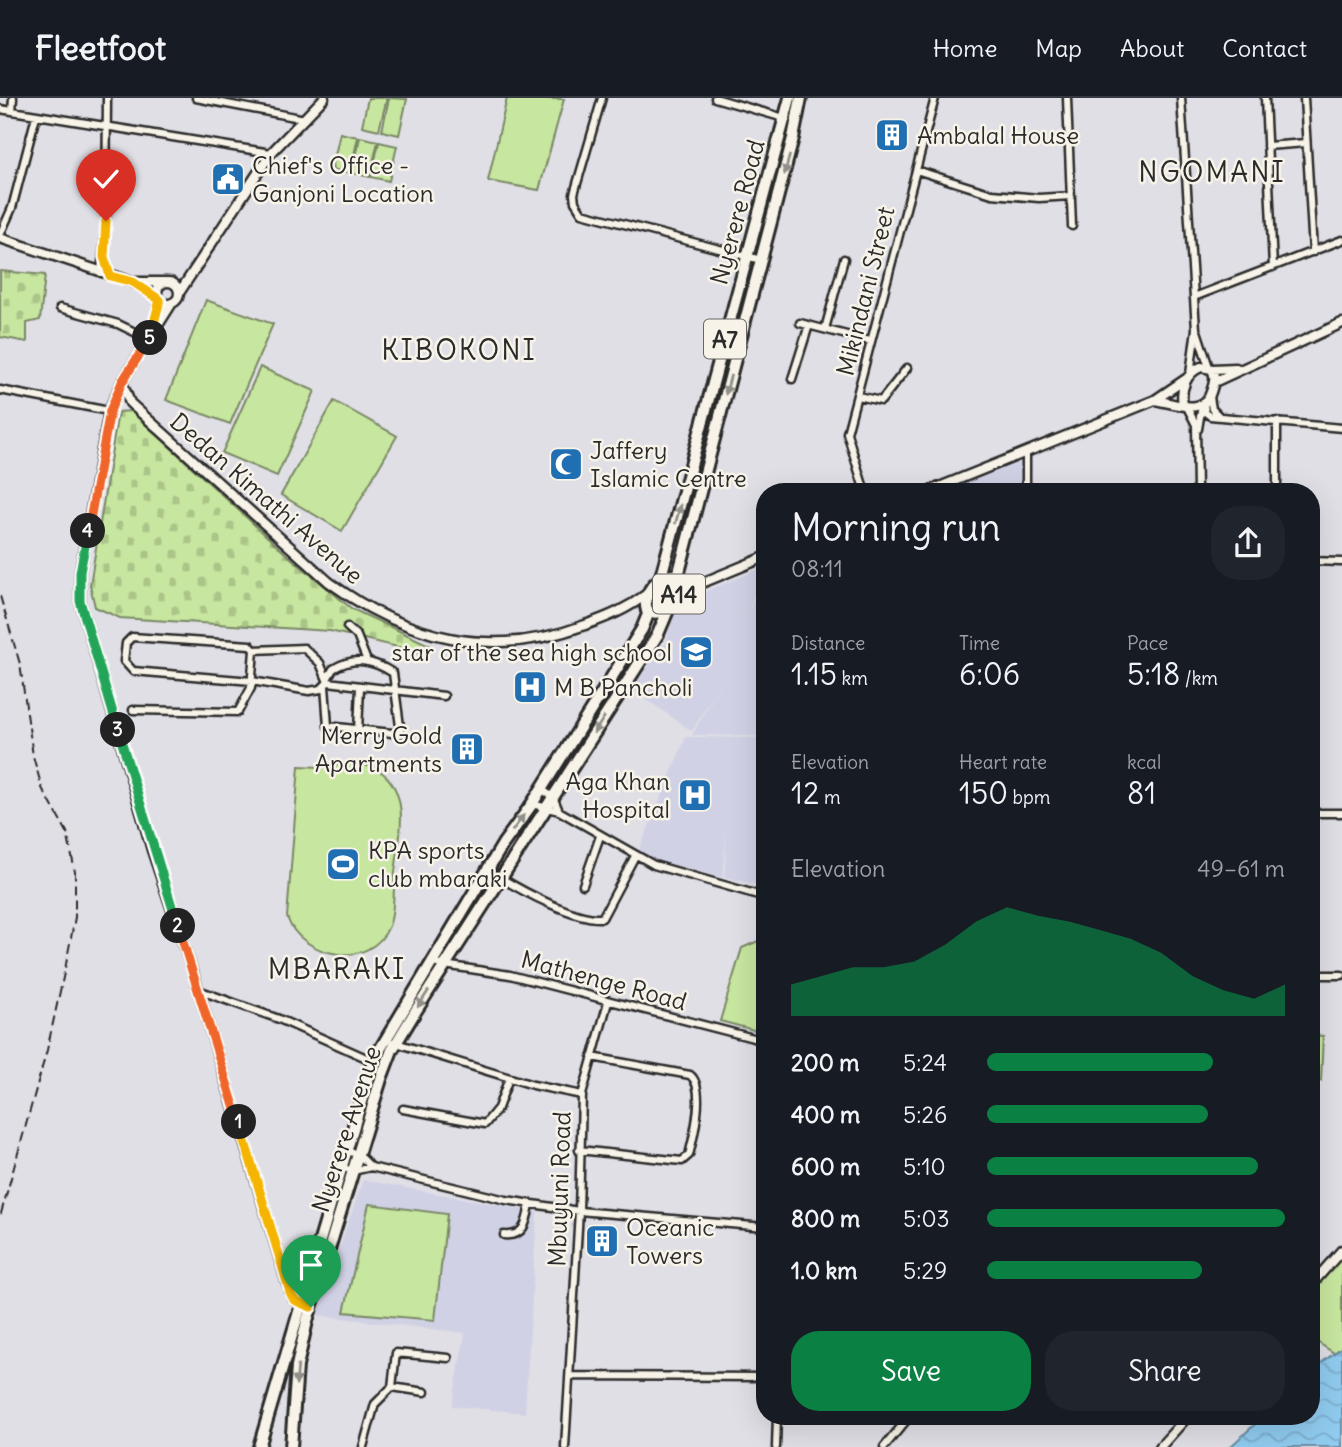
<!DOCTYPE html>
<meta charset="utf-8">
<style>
body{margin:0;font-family:Delius,sans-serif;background:#20242c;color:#f1f3f6;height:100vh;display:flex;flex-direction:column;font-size:26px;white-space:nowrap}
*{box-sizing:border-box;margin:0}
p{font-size:23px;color:#9ea1a6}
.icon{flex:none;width:38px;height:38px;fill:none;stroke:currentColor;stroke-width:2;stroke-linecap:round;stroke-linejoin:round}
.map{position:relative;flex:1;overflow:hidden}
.panel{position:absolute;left:756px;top:385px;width:564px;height:942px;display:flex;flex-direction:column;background:#171b24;border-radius:28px;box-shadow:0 7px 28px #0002}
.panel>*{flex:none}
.pin{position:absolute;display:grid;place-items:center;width:60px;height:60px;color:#fff;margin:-72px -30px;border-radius:50% 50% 50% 0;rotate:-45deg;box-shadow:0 0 7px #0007}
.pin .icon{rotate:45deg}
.km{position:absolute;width:35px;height:35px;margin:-18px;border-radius:50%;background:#222;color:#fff;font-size:19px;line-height:35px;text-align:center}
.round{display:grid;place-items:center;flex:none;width:74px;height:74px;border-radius:28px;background:#20242c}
.headline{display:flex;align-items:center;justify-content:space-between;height:119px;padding:0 35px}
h1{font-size:38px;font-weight:600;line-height:52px}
.metrics{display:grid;grid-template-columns:repeat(3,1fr);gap:10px;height:119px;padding:7px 35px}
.metrics div{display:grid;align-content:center}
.metrics b{font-size:30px;font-weight:600}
.metrics small{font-size:19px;font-weight:400}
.metrics p{font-size:19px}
.chart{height:196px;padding:14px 35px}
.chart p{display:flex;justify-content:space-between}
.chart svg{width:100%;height:126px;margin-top:7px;fill:#0b8043;opacity:.7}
.cta{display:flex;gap:14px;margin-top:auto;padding:14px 35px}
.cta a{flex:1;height:80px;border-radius:28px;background:#0b8043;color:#fff;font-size:28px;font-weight:600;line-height:80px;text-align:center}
.cta a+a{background:#20242c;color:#f1f3f6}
ul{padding:0 35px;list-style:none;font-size:23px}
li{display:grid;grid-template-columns:112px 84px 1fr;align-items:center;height:52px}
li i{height:18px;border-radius:9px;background:#0b8043}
header{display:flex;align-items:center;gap:42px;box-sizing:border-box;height:98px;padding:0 35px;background:#171b24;border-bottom:2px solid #363941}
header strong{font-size:33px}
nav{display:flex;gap:38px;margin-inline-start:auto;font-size:24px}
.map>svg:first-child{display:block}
.built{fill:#d0d1e4}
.grass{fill:#c7e69f;stroke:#798865;stroke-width:2}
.cemetery{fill:url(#cemetery-stones);stroke:#798865;stroke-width:2}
.water{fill:url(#water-waves);stroke:#678ba1;stroke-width:2}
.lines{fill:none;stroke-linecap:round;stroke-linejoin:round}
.street-casing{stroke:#2b2b2b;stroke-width:11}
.secondary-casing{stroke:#2b2b2b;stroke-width:13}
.highway-casing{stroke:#2b2b2b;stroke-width:16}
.street{stroke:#f7f3e8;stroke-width:6}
.secondary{stroke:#f7f3e8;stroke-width:8}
.highway{stroke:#f7f3e8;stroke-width:10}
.rail{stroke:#2b2b2b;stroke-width:2;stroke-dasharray:10 5;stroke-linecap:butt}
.oneway{fill:#918f8a}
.split-1-casing{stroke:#fff;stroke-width:14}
.split-2-casing{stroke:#fff;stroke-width:14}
.split-3-casing{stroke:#fff;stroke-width:14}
.split-4-casing{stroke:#fff;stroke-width:14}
.split-5-casing{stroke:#fff;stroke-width:14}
.split-6-casing{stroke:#fff;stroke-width:14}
.split-1{stroke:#f5b400;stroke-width:9}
.split-2{stroke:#f0652b;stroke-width:9}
.split-3{stroke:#22a559;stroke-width:9}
.split-4{stroke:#22a559;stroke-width:9}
.split-5{stroke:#f0652b;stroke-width:9}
.split-6{stroke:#f5b400;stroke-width:9}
.labels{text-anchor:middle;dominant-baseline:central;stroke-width:5;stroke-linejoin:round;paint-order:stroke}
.shield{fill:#f7f3e8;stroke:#686764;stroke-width:2}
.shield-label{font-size:23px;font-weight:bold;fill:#2b2b2b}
.poi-label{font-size:24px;fill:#2b2b2b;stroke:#f7f3e8;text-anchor:start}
.street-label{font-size:24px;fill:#2b2b2b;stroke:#f7f3e8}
.quarter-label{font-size:28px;letter-spacing:2px;fill:#2b2b2b;stroke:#f7f3e8}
</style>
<header>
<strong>Fleetfoot</strong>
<nav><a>Home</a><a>Map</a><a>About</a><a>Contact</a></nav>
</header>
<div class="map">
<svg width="1342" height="1349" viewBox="0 0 1342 1349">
<defs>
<pattern id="cemetery-stones" width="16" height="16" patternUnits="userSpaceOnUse" patternTransform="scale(1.75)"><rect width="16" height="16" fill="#c7e69f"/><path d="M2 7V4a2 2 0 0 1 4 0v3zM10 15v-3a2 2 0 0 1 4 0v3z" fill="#abc589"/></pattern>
<pattern id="water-waves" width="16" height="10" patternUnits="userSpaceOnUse" patternTransform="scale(1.75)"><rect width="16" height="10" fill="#8fcbef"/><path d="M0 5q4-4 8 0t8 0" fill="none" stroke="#7caecd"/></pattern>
</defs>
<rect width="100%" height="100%" fill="#e0dfe6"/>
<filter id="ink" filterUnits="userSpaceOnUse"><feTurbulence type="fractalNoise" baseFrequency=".0143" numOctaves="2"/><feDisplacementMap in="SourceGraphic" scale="14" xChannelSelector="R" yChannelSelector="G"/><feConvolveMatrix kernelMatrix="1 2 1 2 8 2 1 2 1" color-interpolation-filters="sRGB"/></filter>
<g filter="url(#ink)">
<path class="built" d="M1020,362L1021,394H939Z
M765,469V638L692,637L723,582L692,633L631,591L666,544L677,505L762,470L747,520Z
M686,639L765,640V789L725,779L726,732L723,780L637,757Z
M363,1082L537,1114L525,1315L452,1308L465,1235L316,1217Z"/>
<path class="grass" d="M368,0H387L379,32L362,28Z
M389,0L407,1L399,37L382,33Z
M507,0L564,1L539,92L488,83Z
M340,35L358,39L350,75L332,71Z
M360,39L378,43L370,79L352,75Z
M379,44L397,48L389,83L371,79Z
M206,202L273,226L230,326L166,302Z
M260,269L315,293L277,378L222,355Z
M334,303L397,338L342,433L281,397Z
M355,665C362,667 374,668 380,673C412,696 399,742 395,774C393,790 395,813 389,828C371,873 301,860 287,819L299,668L321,669Z
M765,840V935L720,923L742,850Z
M1311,937L1323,938L1321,983L1311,982Z
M369,1106L447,1116L435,1222L344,1214Z
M1342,1160V1249L1334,1255L1311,1240V1190Z"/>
<path class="cemetery" d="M0,173L45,177L40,222L27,225V244L0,239Z
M131,313L285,455L352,511L429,547L423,555L330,533L120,520L95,509L90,487L118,314Z"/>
<path class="water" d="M1342,1249V1349H1230L1264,1318H1311V1273Z"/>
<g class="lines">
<g class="street-casing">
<path id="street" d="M196,0L305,21
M602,0L574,96L575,104L582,115L761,162
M715,0L784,20
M1067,0L1072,128
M1181,0L1196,231L1190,276
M1265,0L1273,169
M1304,0L1313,154
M0,11L271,55
M12,13L13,0
M1267,48L1306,45
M916,72L992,96L1039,100L1071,98
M0,137L12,110L36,18
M101,175L106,123L107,0
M1194,199L1342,142
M60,210L118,226L149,241
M800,225L870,243
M825,231L844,161
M1197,233L1209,269
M792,281L809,227
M0,292L109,313
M858,298L881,303L907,270
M1210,299L1212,311L1219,318
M1204,305L1205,314L1210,318L1342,330
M1187,309L1196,327L1197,394
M1198,331L1202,307
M1026,354V394
M865,394L847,335L935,0
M1277,394V323
M1311,463L1342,464
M347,529L357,538L367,563
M132,539L250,547L254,552L304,550L320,565L328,584L321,591L309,593L252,583L133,573L124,563L126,545Z
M328,584L444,598
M325,588L328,628L401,636L393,575C373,562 354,558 333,571L327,581
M133,612L238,614L251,590L254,552
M358,633L360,589
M541,691L553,699L559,713
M532,706L559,713L654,767L765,799
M1311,715H1342
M501,780C524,794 576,822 602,820L635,758
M583,787L600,738
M431,865L510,877L765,943
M1311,877H1342
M198,892L279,921L373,963
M393,944L533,987L582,997L579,1113L565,1349
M582,997L608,904
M403,1011L485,1026L498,1010L509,980
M579,1052L682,1063L689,1057C694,1038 706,989 690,977L592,959
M346,1053L358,1056L371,1069L506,1102L579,1113L765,1129
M341,1069L353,1073L371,1069
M504,1137C525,1139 527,1123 530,1106
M570,1278L765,1279
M392,1289L425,1294
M363,1349L375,1306L392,1289L396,1255L448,1260
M776,1349L777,1318
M884,1349L910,1318"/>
</g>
<g class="secondary-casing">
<path id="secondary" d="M0,140L133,184H166
M157 195a11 11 0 1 1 22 0a11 11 0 1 1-22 0Z
M133,184L158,199
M179,195L271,55L324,0
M172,205L122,284L109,313L80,474V503L152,752L193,875L287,1185L294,1202L305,1207
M155,227L160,202
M1212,271L1236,270
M122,284L130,305L329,484C408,542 492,562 585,527C608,519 627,511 647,496
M1214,284L1342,225
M1155,302C1174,305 1204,319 1211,294C1214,285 1216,280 1212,271L1201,269C1186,275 1180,291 1183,307
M927,394L1155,302L1186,281
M680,494L765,459
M282,1162L312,1179
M1311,1187L1342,1152
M1160,1349L1188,1318"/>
</g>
<g class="highway-casing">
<path id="highway" d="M675,477L680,480L679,497C671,507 661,519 647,513C642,496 657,476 675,477Z
M678,478L793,40L801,0
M660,482L790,0
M259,1349L373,963L503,746L532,706L642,531L649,514
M291,1349L297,1268L307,1223L381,981L392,952L415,914L658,536L671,505"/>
</g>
<use href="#street" class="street"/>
<use href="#secondary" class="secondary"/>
<use href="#highway" class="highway"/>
<path class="rail" d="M0,498L20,566L33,658L42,690L67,734L75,774V819L66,866L47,952L0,1119"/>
</g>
<defs><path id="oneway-solid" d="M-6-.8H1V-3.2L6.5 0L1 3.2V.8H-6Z" transform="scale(1.75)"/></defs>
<g class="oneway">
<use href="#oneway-solid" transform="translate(787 67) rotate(105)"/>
<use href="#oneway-solid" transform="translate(728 287) rotate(105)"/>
<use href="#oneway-solid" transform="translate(678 416) rotate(-75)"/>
<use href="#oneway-solid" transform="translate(599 627) rotate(123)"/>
<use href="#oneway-solid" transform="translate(518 725) rotate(-54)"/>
<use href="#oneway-solid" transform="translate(423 901) rotate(123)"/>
<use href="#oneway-solid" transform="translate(297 1277) rotate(95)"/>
</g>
</g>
<g class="lines" filter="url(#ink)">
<g class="split-1-casing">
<path id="split-1" d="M239,1024L290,1194L294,1202L311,1209"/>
</g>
<g class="split-2-casing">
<path id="split-2" d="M178,828L239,1024"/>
</g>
<g class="split-3-casing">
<path id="split-3" d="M118,632L178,828"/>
</g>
<g class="split-4-casing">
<path id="split-4" d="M88,433L80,474V503L118,632"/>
</g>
<g class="split-5-casing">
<path id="split-5" d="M88,433L110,313L122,284L150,240"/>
</g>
<g class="split-6-casing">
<path id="split-6" d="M106,123L104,159L110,178L133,184L160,202L150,240"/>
</g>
<use href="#split-1" class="split-1"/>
<use href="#split-2" class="split-2"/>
<use href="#split-3" class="split-3"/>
<use href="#split-4" class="split-4"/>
<use href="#split-5" class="split-5"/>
<use href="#split-6" class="split-6"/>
</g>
<defs>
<g id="building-square" transform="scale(1.75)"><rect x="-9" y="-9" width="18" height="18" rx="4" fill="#1f6fb2" stroke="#f7f3e8"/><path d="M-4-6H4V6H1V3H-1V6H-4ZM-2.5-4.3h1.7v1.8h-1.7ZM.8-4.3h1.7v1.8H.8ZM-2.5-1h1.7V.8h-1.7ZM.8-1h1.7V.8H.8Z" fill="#fff"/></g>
<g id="civic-square" transform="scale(1.75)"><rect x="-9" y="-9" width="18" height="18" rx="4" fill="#1f6fb2" stroke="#f7f3e8"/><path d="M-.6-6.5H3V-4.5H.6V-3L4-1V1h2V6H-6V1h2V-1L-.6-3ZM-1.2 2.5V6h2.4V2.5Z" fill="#fff"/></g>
<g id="mosque-square" transform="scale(1.75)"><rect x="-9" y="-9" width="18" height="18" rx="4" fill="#1f6fb2" stroke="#f7f3e8"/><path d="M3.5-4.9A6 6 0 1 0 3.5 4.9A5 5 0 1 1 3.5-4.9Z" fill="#fff"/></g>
<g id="school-square" transform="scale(1.75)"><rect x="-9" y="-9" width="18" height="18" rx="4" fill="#1f6fb2" stroke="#f7f3e8"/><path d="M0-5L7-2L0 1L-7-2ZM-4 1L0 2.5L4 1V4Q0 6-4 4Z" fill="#fff"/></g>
<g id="hospital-square" transform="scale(1.75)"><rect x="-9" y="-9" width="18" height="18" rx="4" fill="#1f6fb2" stroke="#f7f3e8"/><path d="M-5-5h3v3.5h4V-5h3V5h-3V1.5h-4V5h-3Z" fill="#fff"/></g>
<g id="stadium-square" transform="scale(1.75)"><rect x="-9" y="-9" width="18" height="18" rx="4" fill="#1f6fb2" stroke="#f7f3e8"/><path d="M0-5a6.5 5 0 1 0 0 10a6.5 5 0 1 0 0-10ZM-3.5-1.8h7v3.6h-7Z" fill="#fff"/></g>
</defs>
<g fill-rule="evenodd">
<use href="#building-square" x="892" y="37"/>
<use href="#civic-square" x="228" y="81"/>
<use href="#mosque-square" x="566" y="366"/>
<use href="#school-square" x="696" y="554"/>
<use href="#hospital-square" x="530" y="589"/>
<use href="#building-square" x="467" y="651"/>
<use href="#hospital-square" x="695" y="697"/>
<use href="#stadium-square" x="343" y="766"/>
<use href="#building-square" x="602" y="1143"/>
</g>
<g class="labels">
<g class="shield">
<rect x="704" y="221.5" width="42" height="39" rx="5"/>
<rect x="653" y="476.5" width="52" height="39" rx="5"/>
</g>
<g class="shield-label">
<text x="725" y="241">A7</text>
<text x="679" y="496">A14</text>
</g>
<g class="poi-label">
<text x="917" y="37">Ambalal House</text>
<text x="252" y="67">Chief's Office -<tspan x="252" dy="28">Ganjoni Location</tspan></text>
<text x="590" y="352">Jaffery<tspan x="590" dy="28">Islamic Centre</tspan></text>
<text x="672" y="554" text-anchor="end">star of the sea high school</text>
<text x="554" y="589">M B Pancholi</text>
<text x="442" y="637" text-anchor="end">Merry Gold<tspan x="442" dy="28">Apartments</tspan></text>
<text x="670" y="683" text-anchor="end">Aga Khan<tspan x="670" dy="28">Hospital</tspan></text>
<text x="368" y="752">KPA sports<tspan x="368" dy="28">club mbaraki</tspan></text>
<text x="626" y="1129">Oceanic<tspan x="626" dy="28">Towers</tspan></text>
</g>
<g class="street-label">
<text transform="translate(737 114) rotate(-75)">Nyerere Road</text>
<text transform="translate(865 193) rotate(-76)">Mikindani Street</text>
<text transform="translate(267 400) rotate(41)">Dedan Kimathi Avenue</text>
<text transform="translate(604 882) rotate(15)">Mathenge Road</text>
<text transform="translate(346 1031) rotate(-72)">Nyerere Avenue</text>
<text transform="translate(559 1091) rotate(-88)">Mbuyuni Road</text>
</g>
<g class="quarter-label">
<text x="1212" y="74">NGOMANI</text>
<text x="459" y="252">KIBOKONI</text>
<text x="337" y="871">MBARAKI</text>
</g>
</g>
</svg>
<div class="pin" style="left:311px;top:1209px;background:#1e9e55"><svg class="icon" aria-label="arrive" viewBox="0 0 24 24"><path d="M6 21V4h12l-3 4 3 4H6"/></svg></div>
<div class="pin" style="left:106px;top:123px;background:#d93025"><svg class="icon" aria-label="check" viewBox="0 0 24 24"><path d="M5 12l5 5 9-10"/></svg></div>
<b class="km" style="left:239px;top:1024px">1</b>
<b class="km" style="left:178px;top:828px">2</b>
<b class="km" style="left:118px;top:632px">3</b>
<b class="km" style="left:88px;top:433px">4</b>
<b class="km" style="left:150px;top:240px">5</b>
<section class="panel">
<div class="headline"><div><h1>Morning run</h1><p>08:11</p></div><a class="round"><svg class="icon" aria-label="share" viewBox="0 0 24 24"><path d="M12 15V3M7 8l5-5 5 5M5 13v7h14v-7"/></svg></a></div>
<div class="metrics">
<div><p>Distance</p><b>1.15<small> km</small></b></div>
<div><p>Time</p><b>6:06</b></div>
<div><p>Pace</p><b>5:18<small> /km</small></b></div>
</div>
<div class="metrics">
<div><p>Elevation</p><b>12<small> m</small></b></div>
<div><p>Heart rate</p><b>150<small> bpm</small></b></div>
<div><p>kcal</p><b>81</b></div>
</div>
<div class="chart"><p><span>Elevation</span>49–61 m</p>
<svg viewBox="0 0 160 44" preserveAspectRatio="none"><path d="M0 44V33L10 30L20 27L30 27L40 25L50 19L60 11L70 6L80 9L90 11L100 14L110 17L120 22L130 30L140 35L150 38L160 33V44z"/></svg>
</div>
<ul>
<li><b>200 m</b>5:24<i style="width:76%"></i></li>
<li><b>400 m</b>5:26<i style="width:74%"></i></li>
<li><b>600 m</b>5:10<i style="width:91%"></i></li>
<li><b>800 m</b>5:03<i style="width:100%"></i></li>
<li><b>1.0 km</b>5:29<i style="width:72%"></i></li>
</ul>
<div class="cta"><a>Save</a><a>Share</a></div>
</section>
</div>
